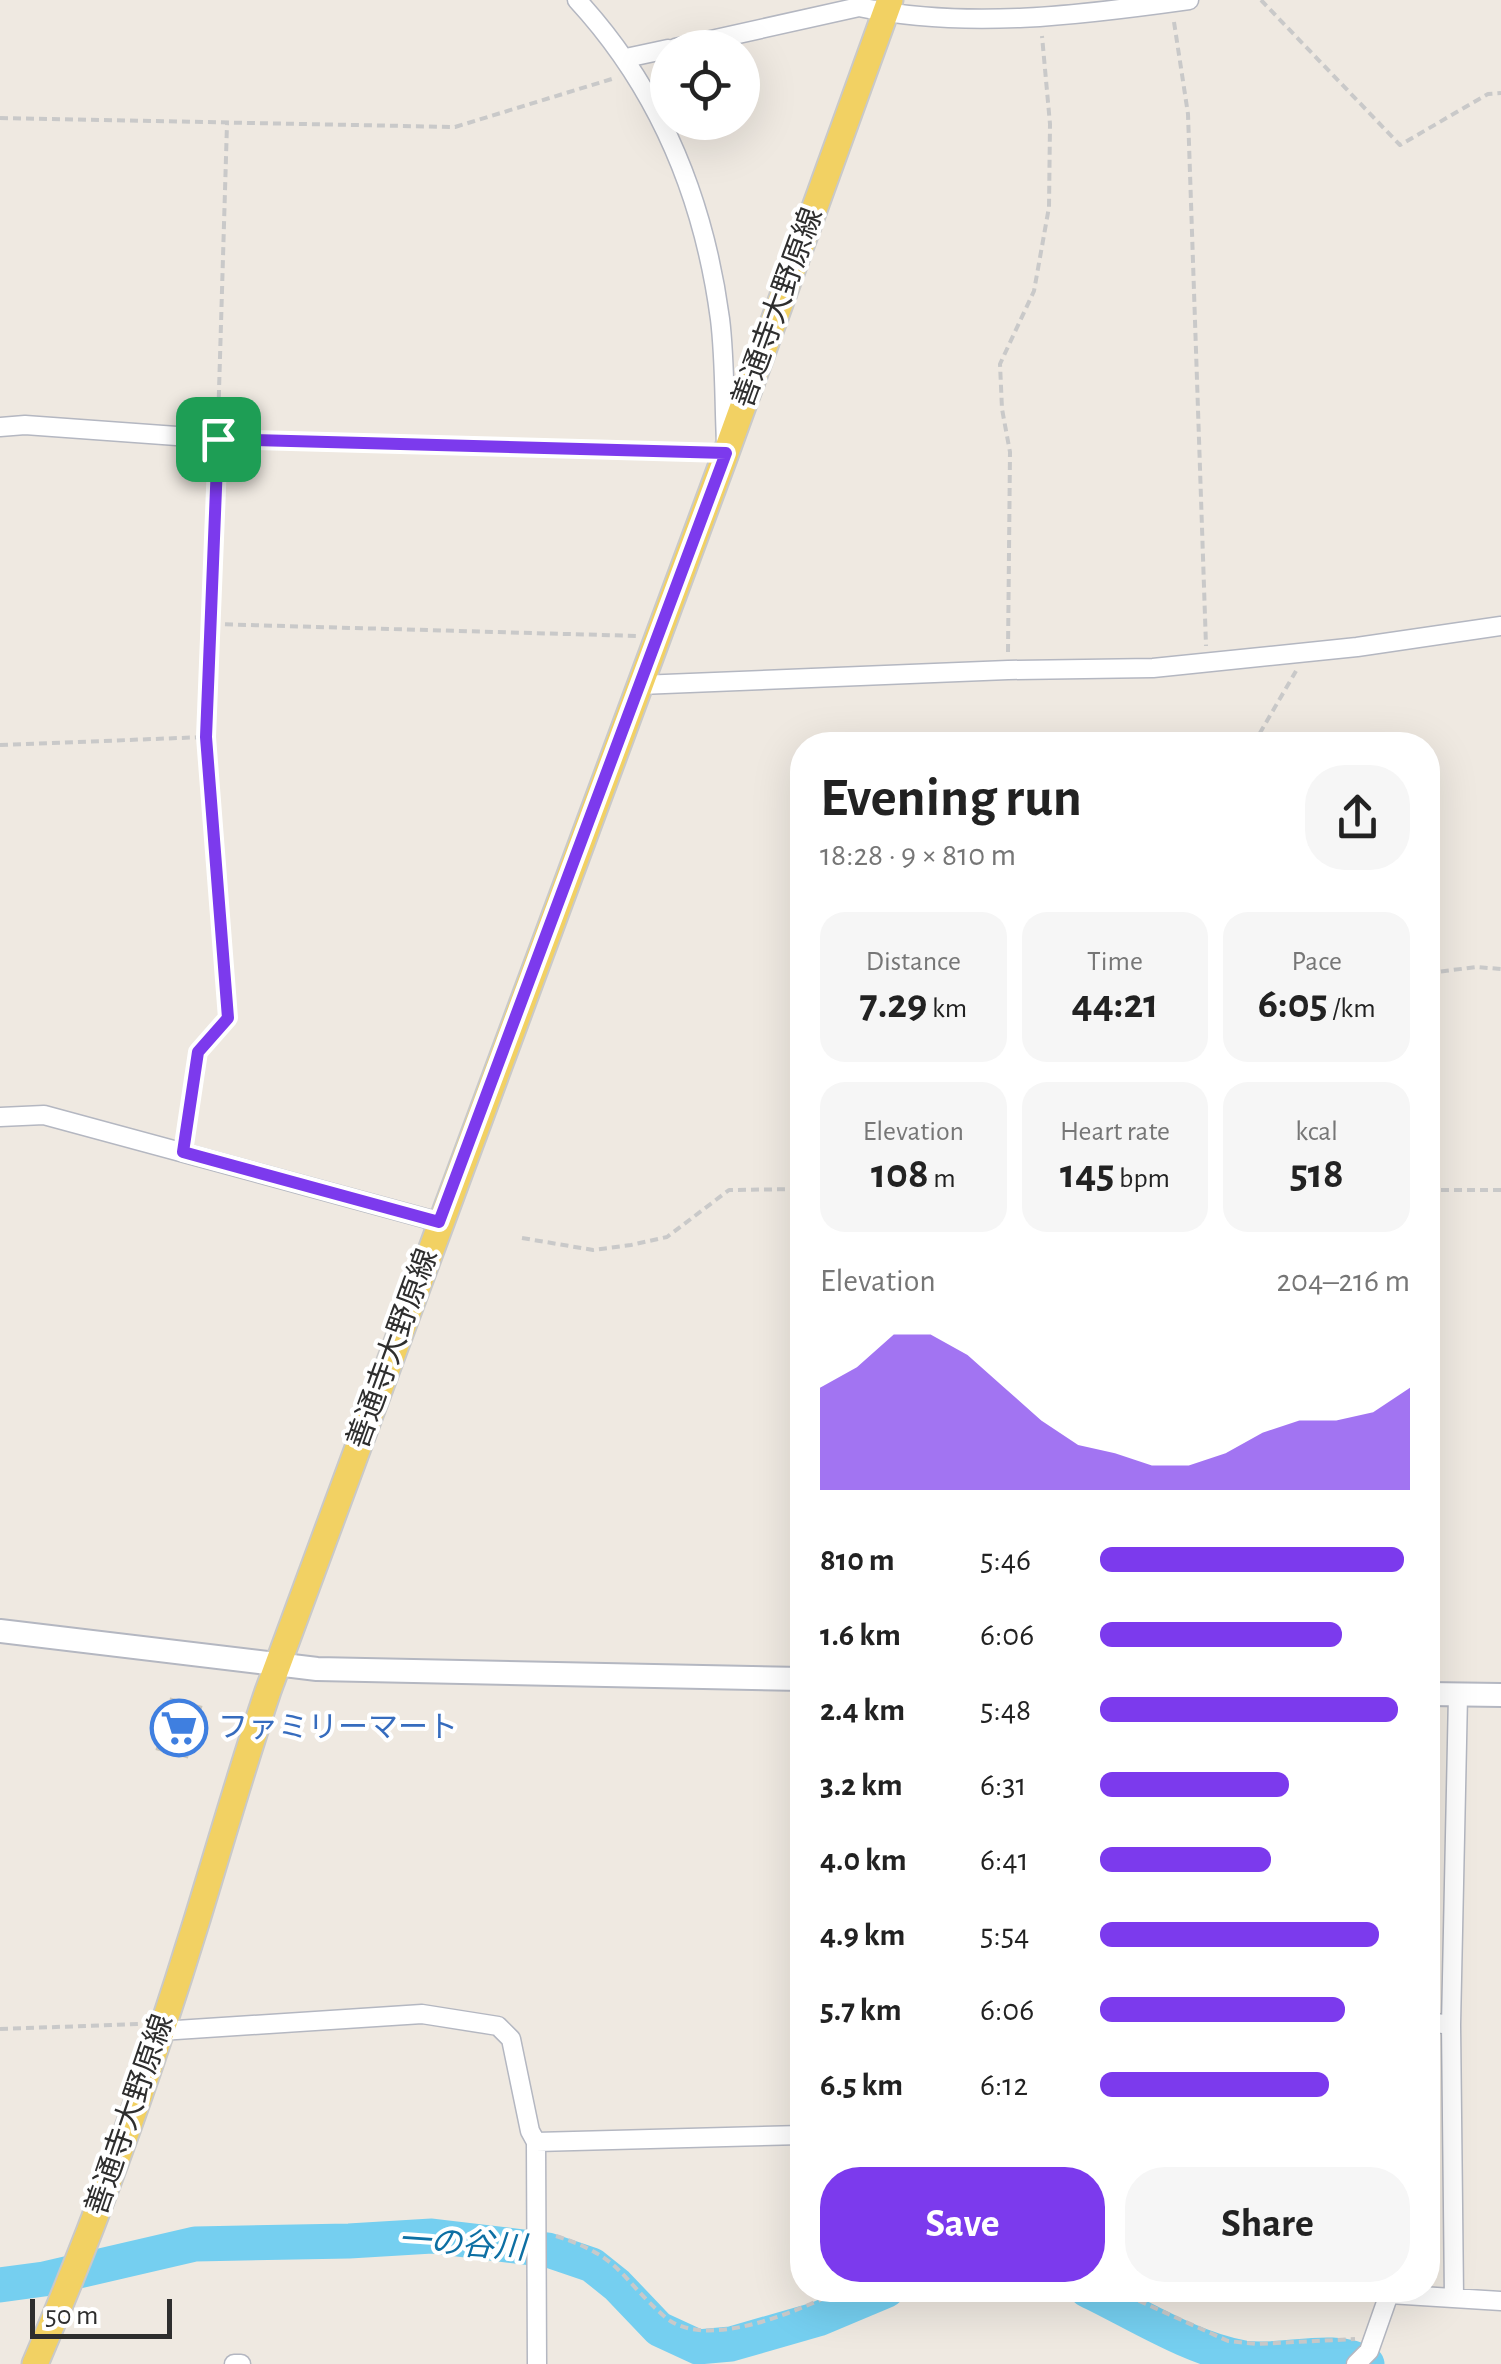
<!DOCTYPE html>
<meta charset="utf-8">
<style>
body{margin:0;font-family:"Alegreya Sans","Noto Sans JP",sans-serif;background:#f6f6f6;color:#222;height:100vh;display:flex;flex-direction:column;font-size:38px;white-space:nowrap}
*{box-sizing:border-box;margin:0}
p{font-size:32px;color:#767676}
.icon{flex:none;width:55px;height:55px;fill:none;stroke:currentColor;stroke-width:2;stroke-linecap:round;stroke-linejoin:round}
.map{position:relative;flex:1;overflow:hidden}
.sheet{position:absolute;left:790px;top:732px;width:650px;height:1570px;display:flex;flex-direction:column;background:#fff;border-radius:40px;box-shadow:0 10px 40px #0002}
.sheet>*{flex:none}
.buttons{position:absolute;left:650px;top:30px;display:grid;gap:20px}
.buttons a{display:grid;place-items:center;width:110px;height:110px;border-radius:50%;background:#fff;box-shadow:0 10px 40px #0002;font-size:50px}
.scale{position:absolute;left:30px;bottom:25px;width:142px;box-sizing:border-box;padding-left:10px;border:5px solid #2e2e2e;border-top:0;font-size:28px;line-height:35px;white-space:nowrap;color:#2e2e2e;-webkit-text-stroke:8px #fff;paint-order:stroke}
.pin{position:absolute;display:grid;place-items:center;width:85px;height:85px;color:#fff;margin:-42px;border-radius:20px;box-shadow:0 5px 15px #0006}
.round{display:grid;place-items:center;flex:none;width:105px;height:105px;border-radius:40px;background:#f6f6f6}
.headline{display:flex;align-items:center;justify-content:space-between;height:170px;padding:0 30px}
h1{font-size:55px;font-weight:600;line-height:75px}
.metrics{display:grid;grid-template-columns:repeat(3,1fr);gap:15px;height:170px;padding:10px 30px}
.metrics div{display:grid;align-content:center;border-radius:25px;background:#f6f6f6;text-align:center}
.metrics b{font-size:42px;font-weight:600}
.metrics small{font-size:28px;font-weight:400}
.metrics p{font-size:28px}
.chart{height:280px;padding:20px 30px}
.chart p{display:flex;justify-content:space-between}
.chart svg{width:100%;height:180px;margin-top:10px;fill:#7c3aed;opacity:.7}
.action{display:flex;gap:20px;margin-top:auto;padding:20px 30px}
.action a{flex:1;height:115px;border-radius:40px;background:#7c3aed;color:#fff;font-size:40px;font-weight:600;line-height:115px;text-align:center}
.action a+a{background:#f6f6f6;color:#222}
ul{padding:0 30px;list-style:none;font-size:32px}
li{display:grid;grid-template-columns:160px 120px 1fr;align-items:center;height:75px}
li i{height:25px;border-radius:12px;background:#7c3aed}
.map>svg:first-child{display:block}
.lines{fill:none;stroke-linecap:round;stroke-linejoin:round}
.river{stroke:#75cff0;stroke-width:35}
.building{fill:#cbc7bf;stroke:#cbc5ba;stroke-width:2.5}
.street-casing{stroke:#b4b7c1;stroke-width:21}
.secondary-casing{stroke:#b4b7c1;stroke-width:26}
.primary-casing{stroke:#c9c9c9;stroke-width:29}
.path{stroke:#c9c9c9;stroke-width:4;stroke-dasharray:8 5;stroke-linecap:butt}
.street{stroke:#fff;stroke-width:18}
.secondary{stroke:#fff;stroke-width:22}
.primary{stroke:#f2d163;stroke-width:25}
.route-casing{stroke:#fff;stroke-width:20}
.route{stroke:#7c3aed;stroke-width:12}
.labels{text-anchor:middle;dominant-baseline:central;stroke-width:8;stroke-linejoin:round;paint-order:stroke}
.street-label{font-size:30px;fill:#2e2e2e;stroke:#fff}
.shop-label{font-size:30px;fill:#366cbe;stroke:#fff;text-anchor:start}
.water-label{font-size:32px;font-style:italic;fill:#0d6fa3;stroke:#fff}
</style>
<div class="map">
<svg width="1501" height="2364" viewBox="0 0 1501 2364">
<rect width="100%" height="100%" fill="#efe9e1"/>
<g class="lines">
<path class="river" d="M0,2285L44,2279L195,2244L349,2241L432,2236L548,2250L592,2265L617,2285L659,2329L698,2347L731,2344L818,2319L887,2290
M1087,2290C1137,2314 1189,2348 1244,2358C1284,2364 1332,2344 1367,2364"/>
</g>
<path class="building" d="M171,1699L201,1707L187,1757L157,1749Z"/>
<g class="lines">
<g class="street-casing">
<path id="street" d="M577,0C659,89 704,199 720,319C725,359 724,402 726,442
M675,48L859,7C966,30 1082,15 1189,0
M626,58L668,49
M0,427L25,425L218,439
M640,685L1008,670L1153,668L1357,647L1501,626
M0,1117L44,1115L439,1222
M1428,2022L1451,2025
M161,2031L422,2014L498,2026L511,2039L530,2131L536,2142L537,2364
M536,2142L802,2135
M1454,2298L1451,2025L1458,1695
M234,2364H241
M1356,2364L1369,2351L1389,2294L1501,2301"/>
</g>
<g class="secondary-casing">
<path id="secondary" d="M0,1631L317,1669L802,1679
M1428,1694L1501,1695"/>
</g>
<g class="primary-casing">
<path id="primary" d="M35,2364C97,2221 150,2072 196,1923C220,1845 242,1768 268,1691L726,453L890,0"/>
</g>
<path class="path" d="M1261,0L1400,145L1488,94L1501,93
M1174,22L1188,114L1206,646
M0,118L455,127L615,78
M218,424L227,124
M233,440L703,453
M212,624L638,636
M1008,652L1010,452L1002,409L1000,364L1034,291L1049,207L1050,124L1042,36
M0,745L205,737
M1253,745L1296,671
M1428,973L1477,967L1501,969
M186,1135L198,1052L229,1018L206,737L217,458
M1428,1190H1501
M522,1238L593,1250L631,1245L667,1237L729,1190L802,1189
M0,2029L140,2024
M556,2236C622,2257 619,2277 665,2317C706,2352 800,2310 841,2290
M1115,2290L1228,2341L1257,2344L1355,2339"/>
<use href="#street" class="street"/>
<use href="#secondary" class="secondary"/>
<use href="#primary" class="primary"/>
</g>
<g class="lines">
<g class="route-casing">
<path id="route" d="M218,439L726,453L439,1222L183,1152L198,1052L228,1018L206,737Z"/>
</g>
<use href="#route" class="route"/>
</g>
<defs>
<g id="supermarket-ring" transform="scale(2.875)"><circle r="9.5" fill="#fff" stroke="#3f7fe0" stroke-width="1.5"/><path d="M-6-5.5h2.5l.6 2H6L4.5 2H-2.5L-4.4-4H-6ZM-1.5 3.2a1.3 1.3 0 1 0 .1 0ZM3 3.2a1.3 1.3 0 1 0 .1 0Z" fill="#3f7fe0"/></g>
</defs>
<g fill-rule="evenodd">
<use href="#supermarket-ring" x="179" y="1728"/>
</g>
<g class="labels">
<g class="street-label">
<text transform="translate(778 308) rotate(-70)">善通寺大野原線</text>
<text transform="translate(393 1349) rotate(-70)">善通寺大野原線</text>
<text transform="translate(130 2115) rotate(-71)">善通寺大野原線</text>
</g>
<g class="shop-label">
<text x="218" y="1728">ファミリーマート</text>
</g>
<g class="water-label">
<text transform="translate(462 2244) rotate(4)">一の谷川</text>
</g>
</g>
</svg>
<div class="buttons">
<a><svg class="icon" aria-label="locate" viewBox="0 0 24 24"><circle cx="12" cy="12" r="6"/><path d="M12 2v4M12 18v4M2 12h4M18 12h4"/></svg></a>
</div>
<div class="scale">50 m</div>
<div class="pin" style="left:218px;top:439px;background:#1e9e55"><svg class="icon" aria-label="arrive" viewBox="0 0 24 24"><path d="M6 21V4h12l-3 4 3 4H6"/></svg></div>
<section class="sheet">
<div class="headline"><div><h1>Evening run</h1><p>18:28 · 9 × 810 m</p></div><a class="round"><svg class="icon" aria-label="share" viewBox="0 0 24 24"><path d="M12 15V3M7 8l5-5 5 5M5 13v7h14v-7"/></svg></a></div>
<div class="metrics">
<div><p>Distance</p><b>7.29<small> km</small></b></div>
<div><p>Time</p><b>44:21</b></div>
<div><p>Pace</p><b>6:05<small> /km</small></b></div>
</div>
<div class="metrics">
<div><p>Elevation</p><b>108<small> m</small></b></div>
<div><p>Heart rate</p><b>145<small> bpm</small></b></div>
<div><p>kcal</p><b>518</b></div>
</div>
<div class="chart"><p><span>Elevation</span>204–216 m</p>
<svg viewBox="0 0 160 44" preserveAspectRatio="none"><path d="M0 44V19L10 14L20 6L30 6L40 11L50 19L60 27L70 33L80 35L90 38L100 38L110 35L120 30L130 27L140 27L150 25L160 19V44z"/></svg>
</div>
<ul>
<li><b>810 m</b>5:46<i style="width:98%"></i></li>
<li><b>1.6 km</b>6:06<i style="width:78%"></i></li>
<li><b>2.4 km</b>5:48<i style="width:96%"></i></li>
<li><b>3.2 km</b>6:31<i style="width:61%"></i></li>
<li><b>4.0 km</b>6:41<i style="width:55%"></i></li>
<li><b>4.9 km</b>5:54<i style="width:90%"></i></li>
<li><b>5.7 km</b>6:06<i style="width:79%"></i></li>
<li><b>6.5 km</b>6:12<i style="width:74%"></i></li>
</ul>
<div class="action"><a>Save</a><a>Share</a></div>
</section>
</div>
